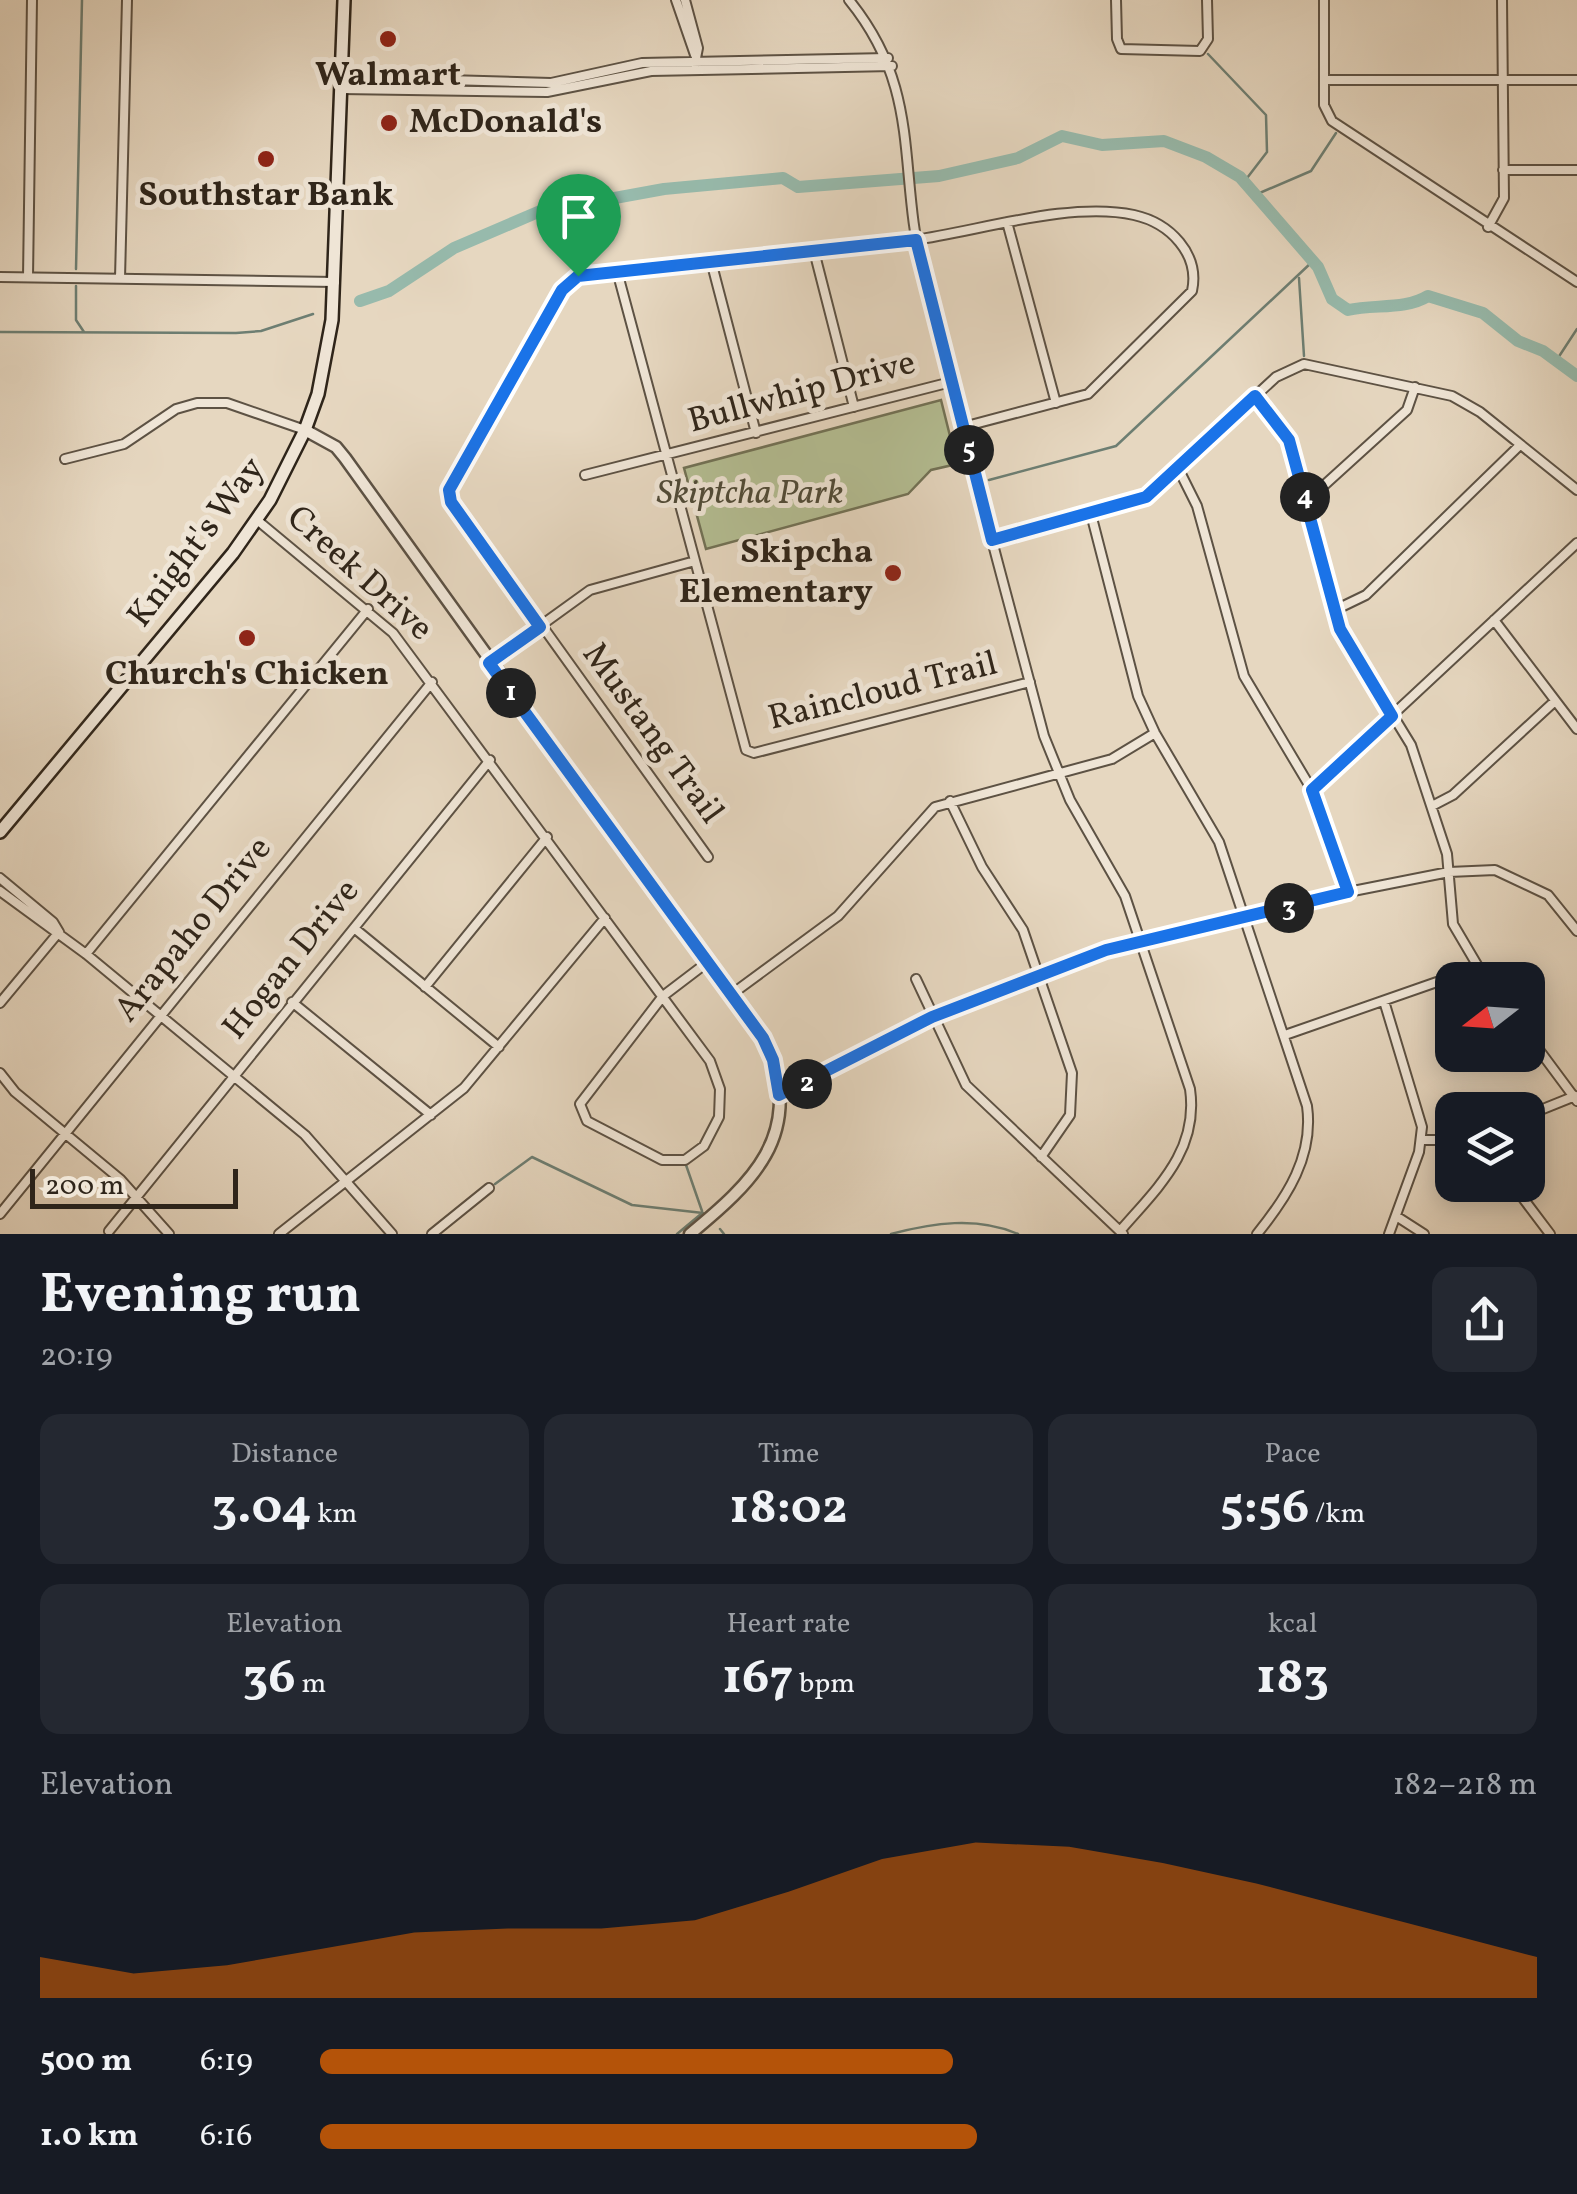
<!DOCTYPE html>
<meta charset="utf-8">
<style>
body{margin:0;font-family:Vollkorn,serif;background:#242831;color:#f1f3f6;height:100vh;display:flex;flex-direction:column;font-size:38px;white-space:nowrap}
*{box-sizing:border-box;margin:0}
p{font-size:32px;color:#9ea1a6}
.icon{flex:none;width:55px;height:55px;fill:none;stroke:currentColor;stroke-width:2;stroke-linecap:round;stroke-linejoin:round}
.map{position:relative;height:1234px;overflow:hidden}
.details{display:flex;flex-direction:column;background:#171b24;flex:1}
.details>*{flex:none}
.needle{width:65px;rotate:253deg}
.buttons{position:absolute;left:1435px;top:962px;display:grid;gap:20px}
.buttons a{display:grid;place-items:center;width:110px;height:110px;border-radius:20px;background:#171b24;box-shadow:0 5px 25px #0003;font-size:50px}
.scale{position:absolute;left:30px;bottom:25px;width:208px;box-sizing:border-box;padding-left:10px;border:5px solid #2f251a;border-top:0;font-size:28px;line-height:35px;white-space:nowrap;color:#2f251a;-webkit-text-stroke:8px #efe5d6;paint-order:stroke}
.pin{position:absolute;display:grid;place-items:center;width:85px;height:85px;color:#fff;margin:-102px -42px;border-radius:50% 50% 50% 0;rotate:-45deg;box-shadow:0 0 10px #0007}
.pin .icon{rotate:45deg}
.km{position:absolute;width:50px;height:50px;margin:-25px;border-radius:50%;background:#222;color:#fff;font-size:28px;line-height:50px;text-align:center}
.round{display:grid;place-items:center;flex:none;width:105px;height:105px;border-radius:20px;background:#242831}
.head{display:flex;align-items:center;justify-content:space-between;height:170px;padding:0 40px}
h1{font-size:55px;font-weight:700;line-height:75px}
.metrics{display:grid;grid-template-columns:repeat(3,1fr);gap:15px;height:170px;padding:10px 40px}
.metrics div{display:grid;align-content:center;border-radius:20px;background:#242831;text-align:center}
.metrics b{font-size:50px;font-weight:700}
.metrics small{font-size:28px;font-weight:400}
.metrics p{font-size:28px}
.chart{height:280px;padding:20px 40px}
.chart p{display:flex;justify-content:space-between}
.chart svg{width:100%;height:180px;margin-top:10px;fill:#b45309;opacity:.7}
ul{padding:0 40px;list-style:none;font-size:32px}
li{display:grid;grid-template-columns:160px 120px 1fr;align-items:center;height:75px}
li i{height:25px;border-radius:12px;background:#b45309}
.map>svg:first-child{display:block}
.green{fill:#b4be93;stroke:#727256;stroke-width:2.5}
.lines{fill:none;stroke-linecap:round;stroke-linejoin:round}
.stream{stroke:#6d7e72;stroke-width:2.5}
.river{stroke:#97baac;stroke-width:12}
.minor-casing{stroke:#5d5244;stroke-width:12}
.tertiary-casing{stroke:#5d5244;stroke-width:15}
.secondary-casing{stroke:#2f251a;stroke-width:16}
.minor{stroke:#efe5d6;stroke-width:8}
.tertiary{stroke:#efe5d6;stroke-width:10}
.secondary{stroke:#efe5d6;stroke-width:11}
.route-casing{stroke:#fff;stroke-width:20}
.route{stroke:#1a73e8;stroke-width:12}
.poi-dot{fill:#8f2418;stroke:#efe5d6;stroke-width:4}
.labels{text-anchor:middle;dominant-baseline:central;stroke-width:10;stroke-linejoin:round;paint-order:stroke}
.poi-label{font-size:35px;font-weight:bold;fill:#2f251a;stroke:#efe5d6}
.street-label{font-size:35px;fill:#2f251a;stroke:#efe5d6}
.park-label{font-size:35px;font-style:italic;fill:#504b38;stroke:#efe5d6}
</style>
<div class="map">
<svg width="1577" height="1234" viewBox="0 0 1577 1234">
<rect width="100%" height="100%" fill="#e6d7c0"/>
<filter id="stains"><feTurbulence type="fractalNoise" baseFrequency=".002" numOctaves="4"/><feColorMatrix values="0 0 0 0 .2 0 0 0 0 .09 0 0 0 0 .02 0 0 0 .5 -.17"/></filter>
<radialGradient id="worn" r=".72"><stop offset=".6" stop-color="#630" stop-opacity="0"/><stop offset="1" stop-color="#630" stop-opacity=".3"/></radialGradient>
<path class="green" d="M941,400L957,464L931,470L908,494L706,549L684,468Z"/>
<g class="lines">
<path class="stream" d="M1208,54L1266,115L1267,152L1244,182
M1255,195L1311,171L1336,133
M76,269L82,0
M1299,278L1304,356
M76,286V320L84,332
M0,332L236,333L261,331L313,314
M1556,361L1577,329
M989,480L1116,446L1312,262
M686,1165L702,1211
M495,1184L532,1157L632,1205L703,1213
M720,1229L724,1234
M677,1234L701,1214
M891,1234C932,1223 977,1216 1018,1234"/>
<path class="river" d="M360,301L389,291L454,248L538,212L664,189L783,178L798,187L939,176L1018,158L1062,136L1102,145L1164,141L1206,157L1240,177L1318,267L1332,299L1348,310C1375,304 1405,310 1428,296L1483,313L1518,341L1543,351L1577,376"/>
<g class="minor-casing">
<path id="minor" d="M676,0L695,55
M685,0L698,48L695,63
M849,0C923,91 897,168 923,273C961,428 1003,581 1044,736L1070,800L1125,896L1190,1089C1199,1151 1157,1188 1120,1231
M1116,0L1117,39L1121,49L1200,51L1208,39L1207,0
M1324,0V105L1332,121L1577,282
M341,77L551,83L642,63L888,58
M1324,80H1577
M341,89L547,92L651,71L892,66
M1503,170H1577
M1007,222L1056,403
M1488,227L1504,198L1502,0
M814,251L854,407
M711,261L756,433
M617,271L746,750L754,753L1030,682
M0,277L335,282
M28,277L32,0
M120,278L127,0
M1255,396L1289,440L1340,629L1411,745L1447,854L1453,924L1486,980
M65,459L124,444L176,409L197,403H227L305,430
M1178,468L1197,506L1244,676L1312,790L1348,892
M585,475L951,382
M1305,494L1320,489L1407,410L1415,387
M1091,514L1138,696L1155,733L1219,842L1307,1106C1314,1156 1287,1197 1257,1234
M257,520L393,633L710,1061L720,1089L719,1117L704,1146L685,1160H662L587,1121L580,1104L663,996L709,961
M992,540L1146,497L1276,377L1304,364L1452,396L1480,412L1577,490
M1335,610L1366,595L1520,445
M1494,620L1577,729
M489,663L590,590L695,561
M1312,790L1577,543
M950,801L982,867L1023,930L1072,1073L1070,1115L1041,1157
M1432,806L1453,795L1555,701
M708,857L449,496L562,291L579,276C690,260 803,256 914,240C979,231 1070,201 1134,215C1170,223 1200,254 1192,291L1088,394L963,427
M0,878L53,922L59,932
M0,891L86,954L305,1135L392,1234
M354,928L499,1047
M86,954L368,609
M916,979L966,1085L1123,1234
M425,987L547,837
M732,994L838,916L935,807L1112,759L1155,733
M1384,1001L1422,1127L1419,1152L1389,1234
M292,1002L431,1115
M0,1003L59,932
M1285,1035L1477,968
M1528,1035L1577,1101
M0,1073L15,1092L120,1179L169,1234
M779,1095L932,1017L1106,949L1348,892L1449,872L1495,870L1548,895L1577,931
M1528,1115L1575,1096
M1421,1140H1452
M1513,1185L1550,1234
M0,1214L432,682
M1396,1216L1424,1234
M109,1231L490,760
M279,1234L464,1088L605,918
M432,1234L489,1188"/>
</g>
<g class="tertiary-casing">
<path id="tertiary" d="M305,430L336,447L345,458L769,1048C803,1136 752,1183 690,1234"/>
</g>
<g class="secondary-casing">
<path id="secondary" d="M0,832L233,553L270,500L305,430L318,394L332,320L344,0"/>
</g>
<use href="#minor" class="minor"/>
<use href="#tertiary" class="tertiary"/>
<use href="#secondary" class="secondary"/>
</g>
<g class="lines">
<g class="route-casing">
<path id="route" d="M916,240L992,540L1146,497L1255,396L1289,440L1340,629L1392,716L1312,790L1348,892L1106,950L932,1017L779,1095L773,1060L763,1038L489,663L540,627L451,502L449,490L562,290L578,276Z"/>
</g>
<use href="#route" class="route"/>
</g>
<g class="poi-dot">
<circle cx="388" cy="39" r="10"/>
<circle cx="389" cy="123" r="10"/>
<circle cx="266" cy="159" r="10"/>
<circle cx="893" cy="573" r="10"/>
<circle cx="247" cy="638" r="10"/>
</g>
<g class="labels">
<g class="poi-label">
<text x="388" y="76">Walmart</text>
<text x="409" y="123" text-anchor="start">McDonald's</text>
<text x="266" y="196">Southstar Bank</text>
<text x="873" y="553" text-anchor="end">Skipcha<tspan x="873" dy="40">Elementary</tspan></text>
<text x="247" y="675">Church's Chicken</text>
</g>
<g class="street-label">
<text transform="translate(802 393) rotate(-15)">Bullwhip Drive</text>
<text transform="translate(197 543) rotate(-53)">Knight's Way</text>
<text transform="translate(359 574) rotate(42)">Creek Drive</text>
<text transform="translate(883 692) rotate(-14)">Raincloud Trail</text>
<text transform="translate(652 734) rotate(54)">Mustang Trail</text>
<text transform="translate(194 930) rotate(-51)">Arapaho Drive</text>
<text transform="translate(292 960) rotate(-51)">Hogan Drive</text>
</g>
<g class="park-label">
<text x="750" y="494">Skiptcha Park</text>
</g>
</g>
<rect width="100%" height="100%" filter="url(#stains)"/>
<rect width="100%" height="100%" fill="url(#worn)"/>
</svg>
<div class="buttons">
<a><svg class="needle" viewBox="-14 -14 28 28"><path d="M0-13l5 13h-10z" fill="#e53935"/><path d="M0 13l5-13h-10z" fill="#9ea1a6"/></svg></a>
<a><svg class="icon" aria-label="layers" viewBox="0 0 24 24"><path d="M12 4l9 5-9 5-9-5zM3 14l9 5 9-5"/></svg></a>
</div>
<div class="scale">200 m</div>
<div class="pin" style="left:578px;top:276px;background:#1e9e55"><svg class="icon" aria-label="arrive" viewBox="0 0 24 24"><path d="M6 21V4h12l-3 4 3 4H6"/></svg></div>
<b class="km" style="left:511px;top:693px">1</b>
<b class="km" style="left:807px;top:1084px">2</b>
<b class="km" style="left:1289px;top:908px">3</b>
<b class="km" style="left:1305px;top:497px">4</b>
<b class="km" style="left:969px;top:450px">5</b>
</div>
<section class="details">
<div class="head"><div><h1>Evening run</h1><p>20:19</p></div><a class="round"><svg class="icon" aria-label="share" viewBox="0 0 24 24"><path d="M12 15V3M7 8l5-5 5 5M5 13v7h14v-7"/></svg></a></div>
<div class="metrics">
<div><p>Distance</p><b>3.04<small> km</small></b></div>
<div><p>Time</p><b>18:02</b></div>
<div><p>Pace</p><b>5:56<small> /km</small></b></div>
</div>
<div class="metrics">
<div><p>Elevation</p><b>36<small> m</small></b></div>
<div><p>Heart rate</p><b>167<small> bpm</small></b></div>
<div><p>kcal</p><b>183</b></div>
</div>
<div class="chart"><p><span>Elevation</span>182–218 m</p>
<svg viewBox="0 0 160 44" preserveAspectRatio="none"><path d="M0 44V34L10 38L20 36L30 32L40 28L50 27L60 27L70 25L80 18L90 10L100 6L110 7L120 11L130 16L140 22L150 28L160 34V44z"/></svg>
</div>
<ul>
<li><b>500 m</b>6:19<i style="width:52%"></i></li>
<li><b>1.0 km</b>6:16<i style="width:54%"></i></li>
</ul>
</section>
